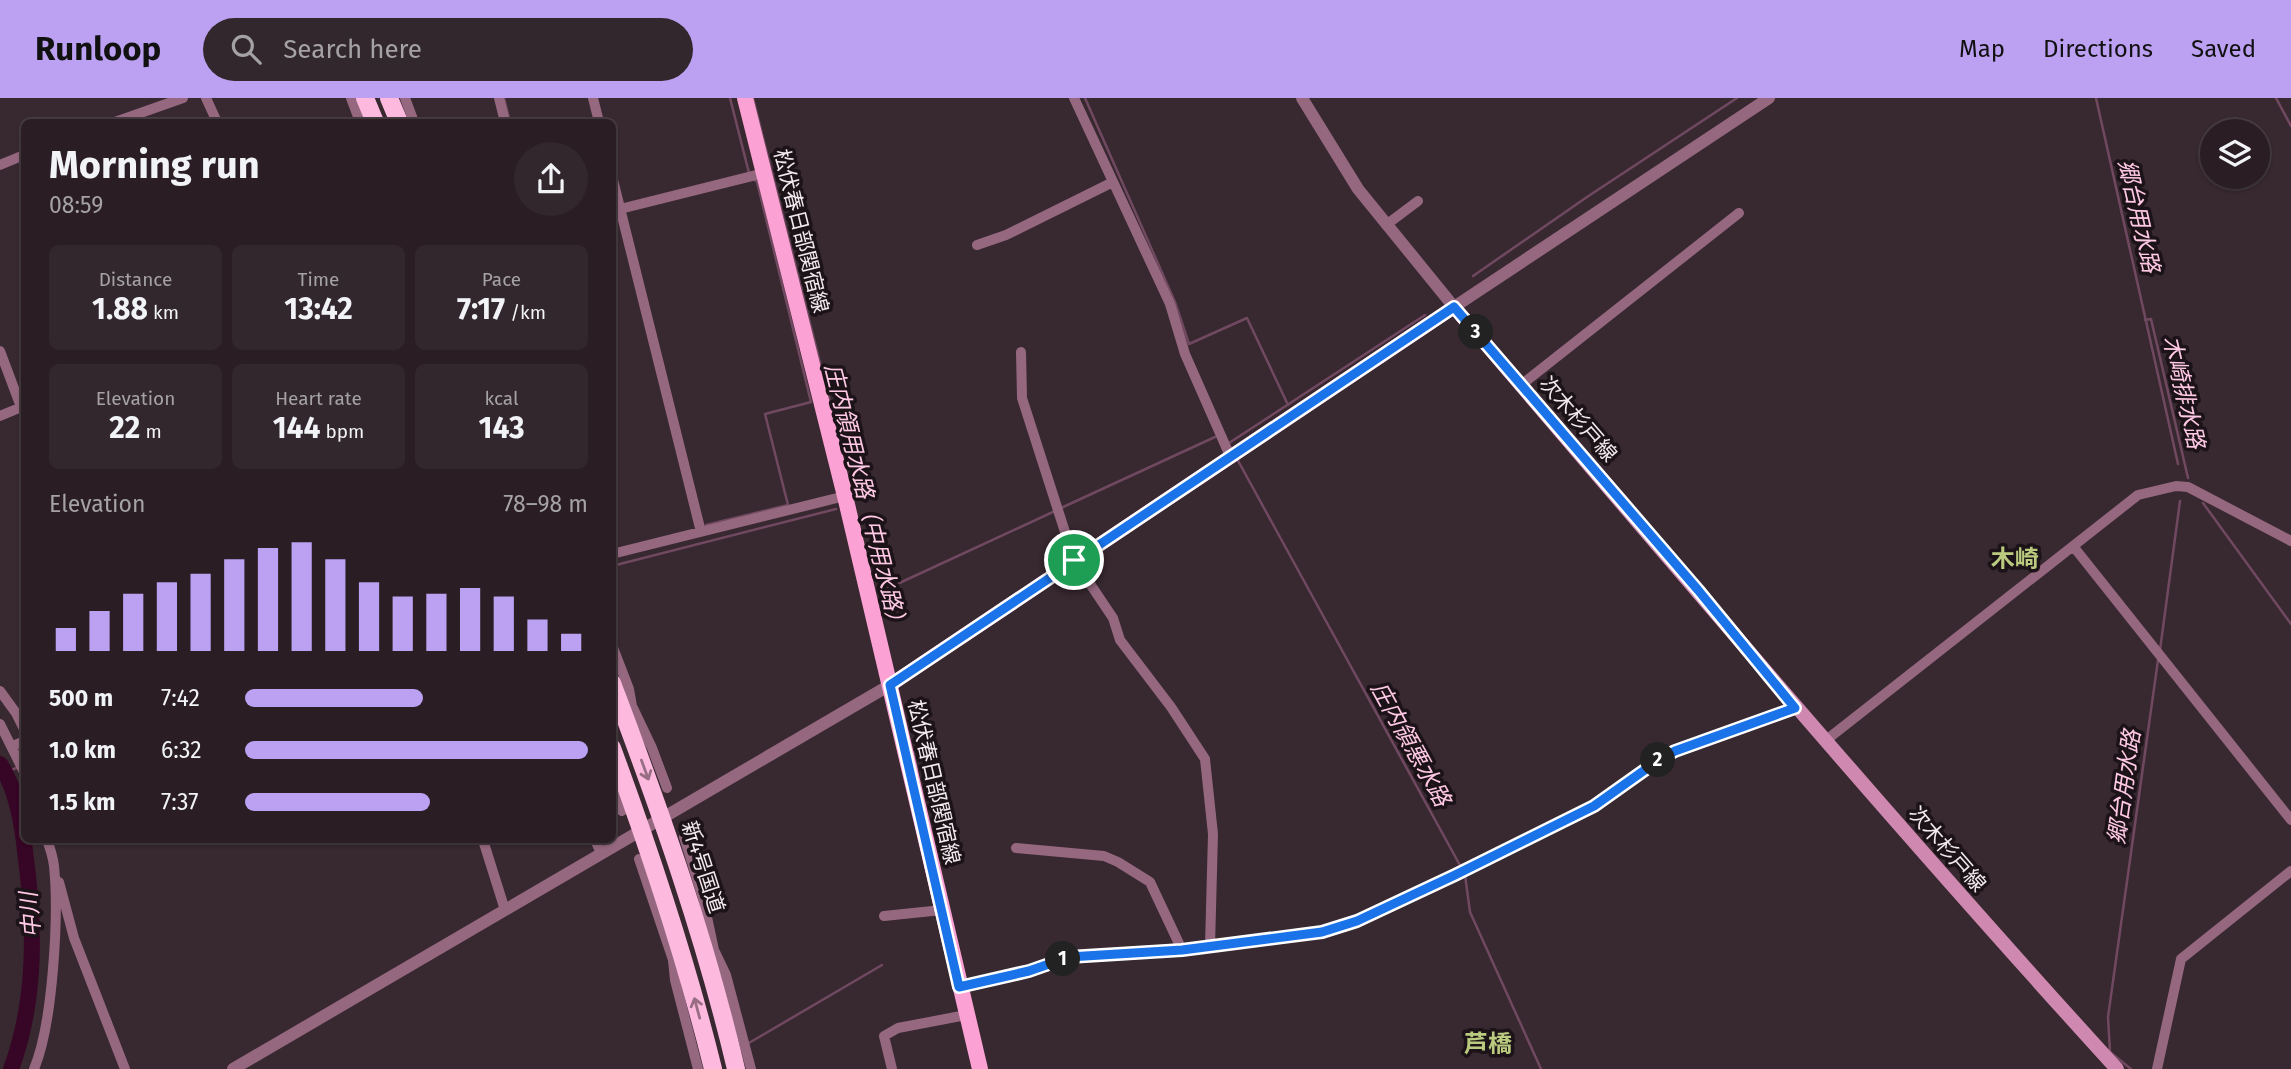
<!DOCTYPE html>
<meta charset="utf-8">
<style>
body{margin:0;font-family:"Fira Sans","Noto Sans JP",sans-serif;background:#32272c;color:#f1f3f6;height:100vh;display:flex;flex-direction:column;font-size:26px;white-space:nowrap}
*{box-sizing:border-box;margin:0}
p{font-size:23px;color:#a5a2a6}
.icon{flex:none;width:38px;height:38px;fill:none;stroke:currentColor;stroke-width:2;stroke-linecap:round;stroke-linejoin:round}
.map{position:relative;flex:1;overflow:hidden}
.drawer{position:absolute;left:21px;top:21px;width:595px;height:724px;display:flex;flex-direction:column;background:#2a1e24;border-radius:10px;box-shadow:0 2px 5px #0004,0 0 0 2px #463c41}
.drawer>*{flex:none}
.controls{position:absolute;left:2200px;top:21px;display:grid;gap:14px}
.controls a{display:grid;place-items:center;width:70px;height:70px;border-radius:50%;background:#2a1e24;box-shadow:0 2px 5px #0004,0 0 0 2px #463c41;font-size:35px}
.pin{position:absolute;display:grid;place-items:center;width:60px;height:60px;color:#fff;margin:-30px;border:4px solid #fff;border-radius:50%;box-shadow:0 2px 7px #0007}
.km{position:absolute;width:35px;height:35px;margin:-18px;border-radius:50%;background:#222;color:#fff;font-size:19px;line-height:35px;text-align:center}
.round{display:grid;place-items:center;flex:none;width:74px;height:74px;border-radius:37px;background:#32272c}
.head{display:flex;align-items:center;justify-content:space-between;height:119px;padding:0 28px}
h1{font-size:38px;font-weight:700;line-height:52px}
.stats{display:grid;grid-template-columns:repeat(3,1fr);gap:10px;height:119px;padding:7px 28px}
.stats div{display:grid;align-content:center;border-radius:10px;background:#32272c;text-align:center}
.stats b{font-size:30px;font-weight:700}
.stats small{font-size:19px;font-weight:400}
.stats p{font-size:19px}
.chart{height:196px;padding:14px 28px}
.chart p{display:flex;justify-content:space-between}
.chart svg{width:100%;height:126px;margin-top:7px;stroke:#bca0f2;stroke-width:6}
ul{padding:0 28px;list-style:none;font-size:23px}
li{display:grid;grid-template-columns:112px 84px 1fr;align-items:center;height:52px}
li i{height:18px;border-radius:9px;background:#bca0f2}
header{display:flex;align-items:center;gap:42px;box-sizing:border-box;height:98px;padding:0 35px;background:#bca0f2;color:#111}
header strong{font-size:33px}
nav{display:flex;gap:38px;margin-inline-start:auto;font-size:24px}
.search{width:490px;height:63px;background:#32272c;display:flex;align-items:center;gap:18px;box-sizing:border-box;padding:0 24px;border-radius:38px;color:#a5a2a6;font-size:26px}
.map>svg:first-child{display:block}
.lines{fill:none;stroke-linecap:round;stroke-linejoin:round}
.stream{stroke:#704961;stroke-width:2.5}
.river{stroke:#370525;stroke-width:16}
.minor{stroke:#956880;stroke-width:10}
.tertiary{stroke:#956880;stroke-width:12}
.secondary{stroke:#cf88af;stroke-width:14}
.primary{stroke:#fca1d3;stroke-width:16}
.trunk{stroke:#fdb9de;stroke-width:18}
.oneway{stroke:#976e84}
.route-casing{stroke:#fff;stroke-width:14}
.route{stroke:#1a73e8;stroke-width:9}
.labels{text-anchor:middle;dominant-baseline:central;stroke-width:7;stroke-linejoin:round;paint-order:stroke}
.street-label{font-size:21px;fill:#f4e9ee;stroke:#1b1317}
.water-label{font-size:23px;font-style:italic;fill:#ffc9e5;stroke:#1b1317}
.quarter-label{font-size:24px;font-weight:bold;fill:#baca7f;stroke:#1b1317}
</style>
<header>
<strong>Runloop</strong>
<div class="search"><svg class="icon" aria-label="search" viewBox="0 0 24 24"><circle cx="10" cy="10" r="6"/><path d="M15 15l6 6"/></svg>Search here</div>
<nav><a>Map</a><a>Directions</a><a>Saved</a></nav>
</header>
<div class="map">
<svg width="2291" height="971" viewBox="0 0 2291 971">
<rect width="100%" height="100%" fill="#382830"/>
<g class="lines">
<path class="stream" d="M504,0L510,24
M730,0L749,75
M753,0L835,324
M1085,0L1175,204L1189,246L1247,220L1288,307
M2096,0L2178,366
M2276,0L2291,28
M612,65L615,75
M1473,178L1587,99L1737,0
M2145,222L2151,221L2188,380
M1229,345L1425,217
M1236,359L1462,771
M2203,405L2291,526
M1061,410L1215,339
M706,427L788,407L765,316L811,304L757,84L753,80
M612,468L836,411
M880,494L1055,413
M2160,552L2180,403
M913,654L917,671
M6,674L19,669
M1465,777L1470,814L1541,971
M737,952L882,867
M2131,971L2110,954L2108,919L2158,562"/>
<path class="river" d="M0,666C16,690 22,724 25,753C35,826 37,901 11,971"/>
<path class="minor" d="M206,0L217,24
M351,0L360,24
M405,0L414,24
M499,0L505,24
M593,0L599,24
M1074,0L1170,206L1185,256L1230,358
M115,24L183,0
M0,67L24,57
M612,78L701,434
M612,113L764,75
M1386,127L1418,103
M977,147L1006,137L1113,84
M0,253L21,309
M1021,254L1022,300L1074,462L1113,520L1120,542L1171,609L1205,661L1213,736L1210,848
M1521,287L1739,115
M0,318L24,308
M2073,448L2291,722
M612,456L845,398
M612,547L629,591L632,608L652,650L667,690
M0,593L16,615L24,631
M0,626L24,674
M1825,643L2138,397L2176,388L2188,389L2291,443
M13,648L24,643
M612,680L622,713
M684,739L703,800L714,852L726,877L751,971
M483,742L505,812
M595,742L601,755
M1016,750L1104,758L1118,764L1150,784L1182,852
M639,761L673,862L675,882L698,971
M59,784L74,840L125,971
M884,818L942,812
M959,889L1029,873L1069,859L1182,852L1322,834L1357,823L1455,777L1593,708L1663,659L1675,653L1795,609
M34,971C53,926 59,817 54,768C53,759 50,750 47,742
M892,971L884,938L898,930L966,917
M2157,971L2181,861L2291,773"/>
<path class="tertiary" d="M1302,0L1358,91L1454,209L1769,0
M233,971L890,587"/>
<path class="secondary" d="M890,587L1454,209C1673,465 1890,722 2117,971"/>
<path class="primary" d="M745,0L845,398L980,971"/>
<path class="trunk" d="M365,0L375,24
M389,0L399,24
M612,585C660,712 705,839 736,971
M612,650C651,756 686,861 713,971"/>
</g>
<defs><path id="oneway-shaft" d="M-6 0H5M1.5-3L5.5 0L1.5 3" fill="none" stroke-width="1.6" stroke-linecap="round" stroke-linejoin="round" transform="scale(1.75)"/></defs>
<g class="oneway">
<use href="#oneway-shaft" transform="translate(645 672) rotate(70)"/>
<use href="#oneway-shaft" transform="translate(697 910) rotate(-105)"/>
</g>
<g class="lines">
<g class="route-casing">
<path id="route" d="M1454,209L1698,492L1795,610L1675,653L1663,659L1594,708L1455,777L1357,823L1322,834L1182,852L1069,859L1029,873L959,889L890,587Z"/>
</g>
<use href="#route" class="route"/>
</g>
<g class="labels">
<g class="street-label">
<text transform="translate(801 133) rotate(76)">松伏春日部関宿線</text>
<text transform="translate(1578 321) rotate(49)">次木杉戸線</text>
<text transform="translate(934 684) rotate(77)">松伏春日部関宿線</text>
<text transform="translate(1947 751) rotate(49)">次木杉戸線</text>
<text transform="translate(703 769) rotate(72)">新4号国道</text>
</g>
<g class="water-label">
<text transform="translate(2139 118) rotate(77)">郷台用水路</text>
<text transform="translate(2184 294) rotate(77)">木崎排水路</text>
<text transform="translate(866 400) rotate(76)">庄内領用水路（中用水路）</text>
<text transform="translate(1411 646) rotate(61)">庄内領悪水路</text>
<text transform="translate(2124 689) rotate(-82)">郷台用水路</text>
<text transform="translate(30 817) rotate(-95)">中川</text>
</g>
<g class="quarter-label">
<text x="2015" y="461">木崎</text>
<text x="1488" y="946">芦橋</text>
</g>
</g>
</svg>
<div class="controls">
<a><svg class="icon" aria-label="layers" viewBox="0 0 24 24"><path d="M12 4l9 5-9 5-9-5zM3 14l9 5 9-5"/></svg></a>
</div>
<div class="pin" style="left:1074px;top:462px;background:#1e9e55"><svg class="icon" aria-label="arrive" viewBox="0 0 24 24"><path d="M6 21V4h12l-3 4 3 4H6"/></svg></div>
<b class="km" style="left:1063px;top:861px">1</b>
<b class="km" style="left:1658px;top:662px">2</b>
<b class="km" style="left:1476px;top:234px">3</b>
<section class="drawer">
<div class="head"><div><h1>Morning run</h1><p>08:59</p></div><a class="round"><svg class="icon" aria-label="share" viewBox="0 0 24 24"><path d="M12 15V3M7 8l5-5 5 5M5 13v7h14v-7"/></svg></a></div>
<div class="stats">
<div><p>Distance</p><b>1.88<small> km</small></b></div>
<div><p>Time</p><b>13:42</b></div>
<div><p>Pace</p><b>7:17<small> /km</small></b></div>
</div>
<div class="stats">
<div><p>Elevation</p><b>22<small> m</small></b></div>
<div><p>Heart rate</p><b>144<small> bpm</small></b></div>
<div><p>kcal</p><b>143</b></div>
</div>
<div class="chart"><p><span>Elevation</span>78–98 m</p>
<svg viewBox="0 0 160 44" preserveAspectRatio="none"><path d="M5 44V36M15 44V30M25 44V24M35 44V20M45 44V17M55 44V12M65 44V8M75 44V6M85 44V12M95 44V20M105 44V25M115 44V24M125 44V22M135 44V25M145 44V33M155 44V38"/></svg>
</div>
<ul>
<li><b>500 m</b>7:42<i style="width:52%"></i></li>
<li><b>1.0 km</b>6:32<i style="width:100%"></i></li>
<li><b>1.5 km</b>7:37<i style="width:54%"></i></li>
</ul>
</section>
</div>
